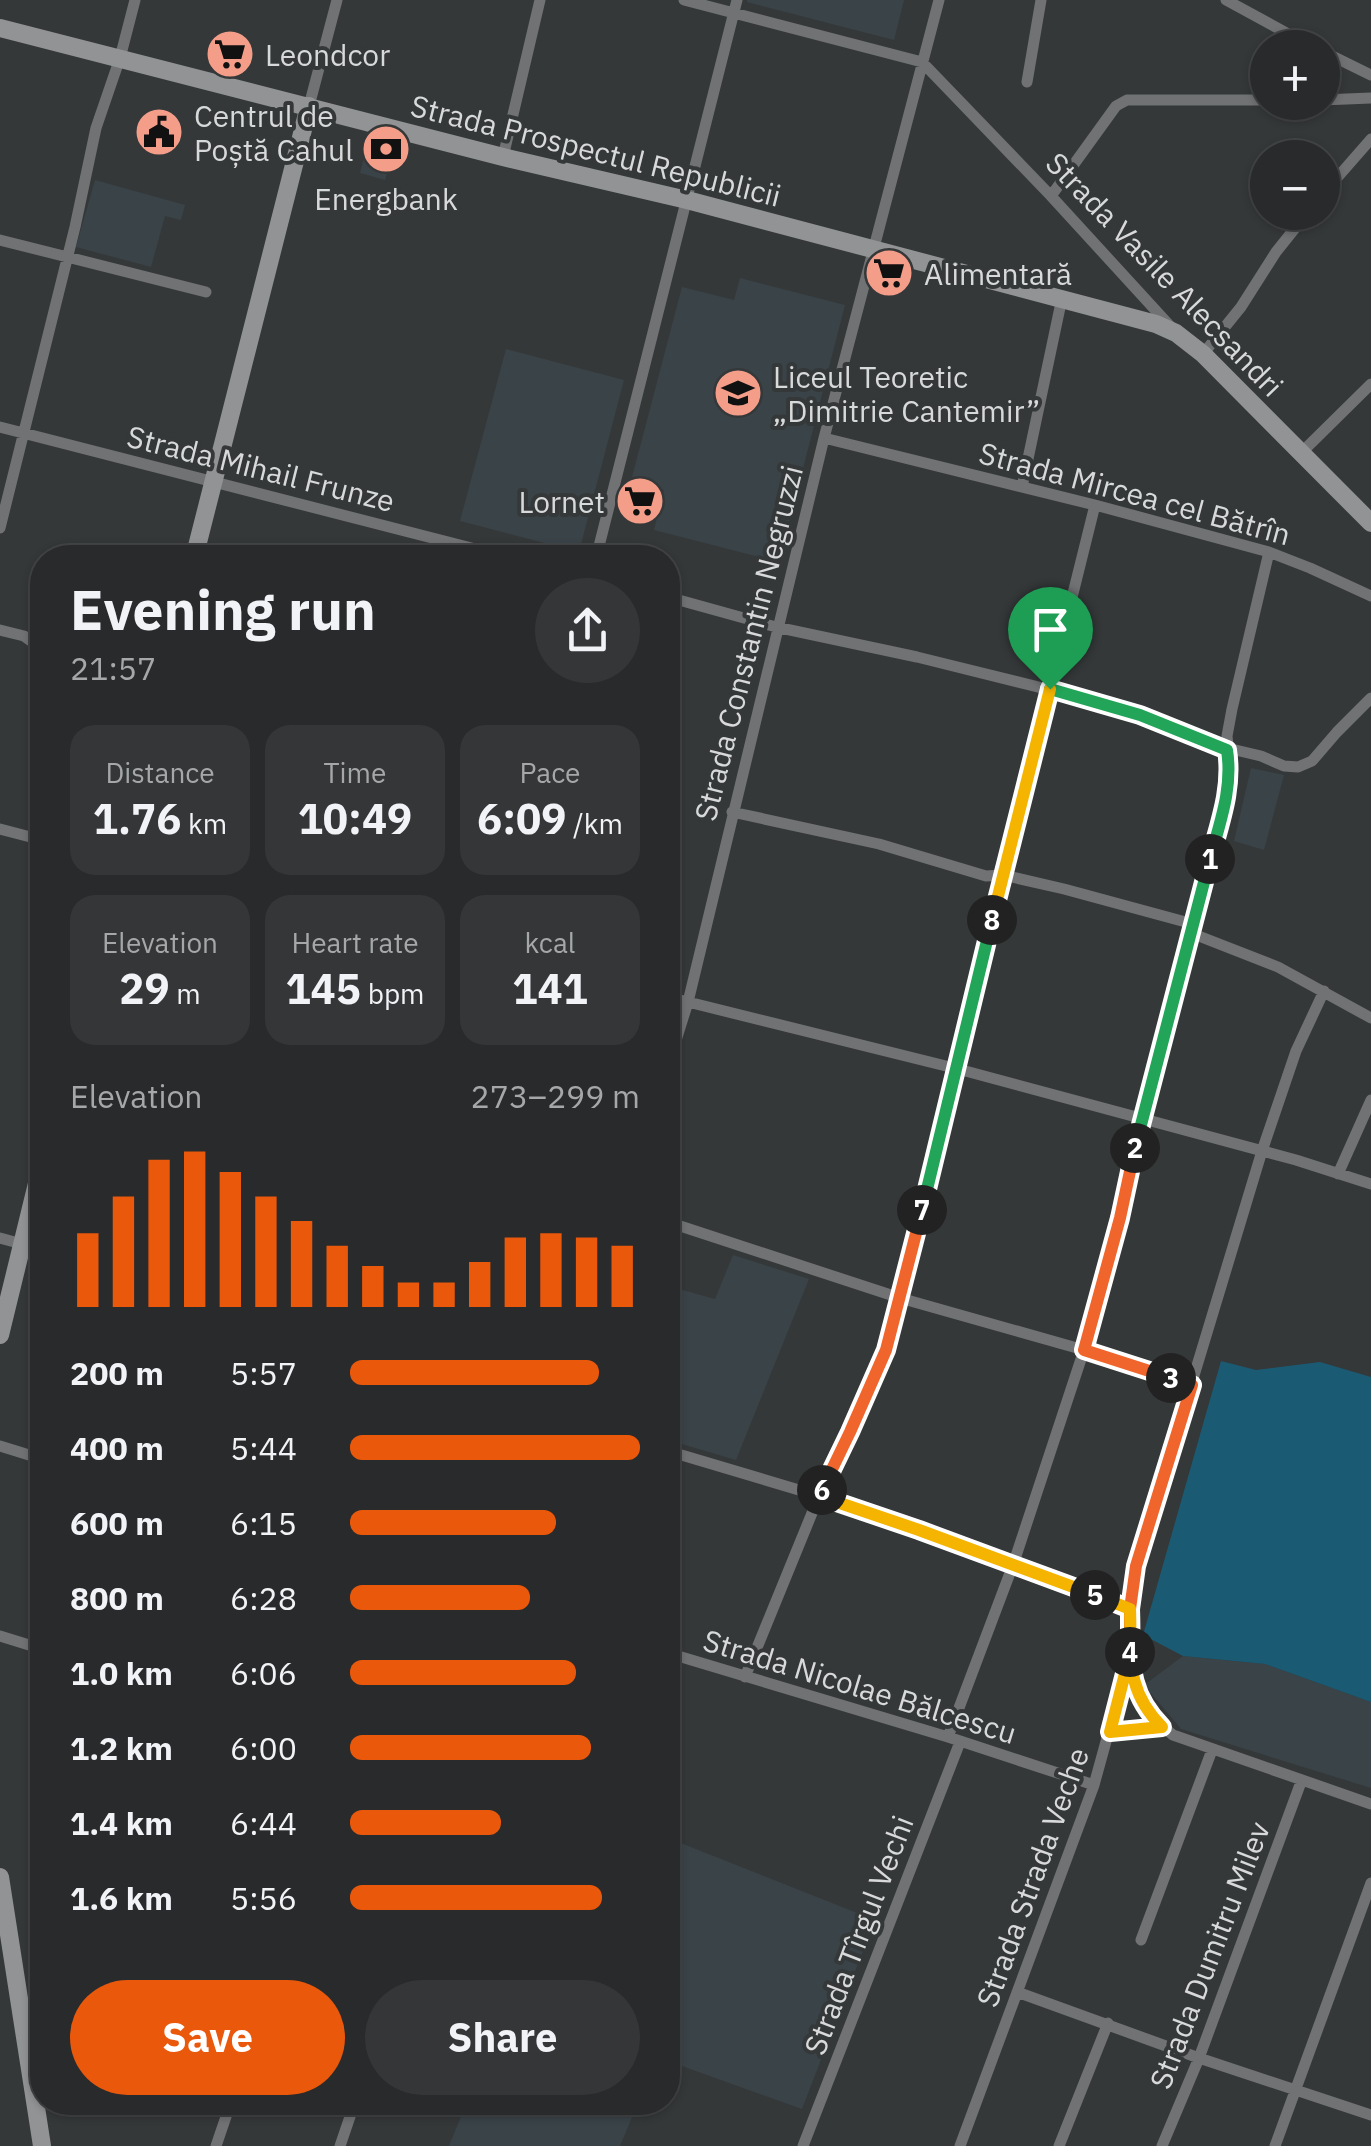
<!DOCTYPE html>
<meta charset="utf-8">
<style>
body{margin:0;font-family:"IBM Plex Sans",sans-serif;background:#343637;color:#f1f3f6;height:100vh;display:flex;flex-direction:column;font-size:38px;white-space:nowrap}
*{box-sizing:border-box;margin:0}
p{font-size:32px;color:#a5a7a9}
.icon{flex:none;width:55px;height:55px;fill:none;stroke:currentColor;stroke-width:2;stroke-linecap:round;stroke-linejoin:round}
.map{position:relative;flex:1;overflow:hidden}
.side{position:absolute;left:30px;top:545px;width:650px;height:1570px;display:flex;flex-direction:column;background:#282a2b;border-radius:40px;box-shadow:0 2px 8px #0004,0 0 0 2px #444647}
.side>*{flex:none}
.tools{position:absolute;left:1250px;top:30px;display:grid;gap:20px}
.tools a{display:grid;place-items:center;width:90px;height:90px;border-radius:50%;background:#282a2b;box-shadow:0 2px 8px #0004,0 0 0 2px #444647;font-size:50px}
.pin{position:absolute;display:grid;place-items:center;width:85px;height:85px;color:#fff;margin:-102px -42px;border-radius:50% 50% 50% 0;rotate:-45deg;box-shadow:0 0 10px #0007}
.pin .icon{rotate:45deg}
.km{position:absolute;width:50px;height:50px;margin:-25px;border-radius:50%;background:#222;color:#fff;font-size:28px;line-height:50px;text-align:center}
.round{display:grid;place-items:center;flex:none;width:105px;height:105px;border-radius:52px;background:#343637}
.head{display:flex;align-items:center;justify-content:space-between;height:170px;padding:0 40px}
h1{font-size:55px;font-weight:700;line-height:75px}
.metrics{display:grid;grid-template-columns:repeat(3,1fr);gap:15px;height:170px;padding:10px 40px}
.metrics div{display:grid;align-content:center;border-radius:25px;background:#343637;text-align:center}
.metrics b{font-size:42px;font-weight:700}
.metrics small{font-size:28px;font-weight:400}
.metrics p{font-size:28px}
.chart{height:280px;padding:20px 40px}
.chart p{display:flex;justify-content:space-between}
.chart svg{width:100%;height:180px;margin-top:10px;stroke:#ea580c;stroke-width:6}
.cta{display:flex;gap:20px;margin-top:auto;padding:20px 40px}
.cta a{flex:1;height:115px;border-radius:60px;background:#ea580c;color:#fff;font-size:40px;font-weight:700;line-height:115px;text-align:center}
.cta a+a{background:#343637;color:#f1f3f6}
ul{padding:0 40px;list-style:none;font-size:32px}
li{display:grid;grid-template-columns:160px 120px 1fr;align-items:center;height:75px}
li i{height:25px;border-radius:12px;background:#ea580c}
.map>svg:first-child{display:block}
.built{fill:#3a4348}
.green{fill:#1a5a73}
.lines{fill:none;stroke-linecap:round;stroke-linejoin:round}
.street{stroke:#717273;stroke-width:11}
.secondary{stroke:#919394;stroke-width:18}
.split-1-casing{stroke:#fff;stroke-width:20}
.split-2-casing{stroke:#fff;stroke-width:20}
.split-3-casing{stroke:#fff;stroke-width:20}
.split-4-casing{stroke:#fff;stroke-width:20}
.split-5-casing{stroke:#fff;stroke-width:20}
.split-6-casing{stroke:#fff;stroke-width:20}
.split-7-casing{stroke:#fff;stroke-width:20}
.split-8-casing{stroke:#fff;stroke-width:20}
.split-9-casing{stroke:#fff;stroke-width:20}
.split-1{stroke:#22a559;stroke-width:12}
.split-2{stroke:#22a559;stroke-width:12}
.split-3{stroke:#f0652b;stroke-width:12}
.split-4{stroke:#f0652b;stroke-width:12}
.split-5{stroke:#f5b400;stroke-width:12}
.split-6{stroke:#f5b400;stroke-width:12}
.split-7{stroke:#f0652b;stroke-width:12}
.split-8{stroke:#22a559;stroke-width:12}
.split-9{stroke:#f5b400;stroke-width:12}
.labels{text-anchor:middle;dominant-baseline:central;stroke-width:8;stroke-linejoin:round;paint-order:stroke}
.poi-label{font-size:30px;fill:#d8d9da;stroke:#353839;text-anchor:start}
.street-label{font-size:30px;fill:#d8d9da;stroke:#353839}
</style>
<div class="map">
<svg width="1371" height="2146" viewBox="0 0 1371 2146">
<rect width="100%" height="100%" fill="#353839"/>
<path class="built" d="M747,0H904L894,40L747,2Z
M369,138L394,145L385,180L360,173Z
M95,180L185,205L181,220L165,216L151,267L76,247Z
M740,278L845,305L779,562L654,530L664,490L631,481L682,287L734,300Z
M506,349L624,380L579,552L460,521Z
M1251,768L1284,775L1264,850L1234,841Z
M733,1255L809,1279L736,1460L668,1440V1286L715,1299Z
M1183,1656L1265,1664L1371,1702V1788L1181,1729L1144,1685Z
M668,1838L875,1920L802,2109L668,2061Z
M467,2102H638V2103L620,2146H449Z"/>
<path class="green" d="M1221,1361L1256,1370L1320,1362L1371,1377V1702L1265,1664L1183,1656L1143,1635Z"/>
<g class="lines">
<path class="street" d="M684,0L922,62L1051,196L1170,326
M1226,0L1314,48
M1322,51L1371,75
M1027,82L1041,0
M1322,100L1371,98
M309,106L337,0
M503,157L540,0
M1322,195L1371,139
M1051,196L1116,106L1127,100H1268
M0,240L206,292
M1203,354L1241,307L1276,252L1308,212
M0,427L510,558
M824,438L1095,505L1269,552L1310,568L1371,596
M1301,453L1371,384
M1022,487L1062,298
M0,528L75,227L96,128L120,58L135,0
M596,558L737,0
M668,597L776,627L917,657L1103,703L1140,715L1210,744L1261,756L1284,766L1298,767L1312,761L1337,732L1371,698
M0,630L24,636L42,649
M732,812L879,844L986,876L1003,875L1064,889L1193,924
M0,829L42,840
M1191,933L1278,967L1371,1018
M668,997L958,1069L1296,1160L1371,1184
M668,1066L688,1002L824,438L939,0
M1338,1174L1371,1100
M668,1222L900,1298L1084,1350L1192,1385
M0,1238L22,1244
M0,1446L42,1459
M668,1451L819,1496L919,1529L1130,1609
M0,1636L42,1649
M668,1653L948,1737L1094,1785
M1131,1667C1136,1695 1150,1718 1173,1735L1371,1804
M745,1677L819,1496L850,1432L886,1350L958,1069L1003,875L1095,505
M1110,1732L1161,1727
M948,1737L1013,1565L1084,1350L1120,1218L1141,1120L1223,812L1228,789L1230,767L1227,736L1232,709L1269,552
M1141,1940L1212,1750
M1017,1992L1199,2058L1371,2115
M216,2146L231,2102
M340,2146L355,2102
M803,2146L960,1742
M960,2146L1094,1785L1129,1658L1131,1639L1130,1609L1136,1567L1262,1151L1296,1051L1324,991
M1059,2146L1108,2023
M1162,2146L1199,2058L1301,1782
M1275,2146L1371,1883"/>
<path class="secondary" d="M0,28L503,157L687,200L1156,324L1176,333L1203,354L1371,523
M194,558L309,106
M0,1335L42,1163
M0,1877L42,2146"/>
</g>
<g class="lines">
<g class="split-1-casing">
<path id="split-1" d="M1050,689L1140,715L1227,750C1233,788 1220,822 1210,859"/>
</g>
<g class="split-2-casing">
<path id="split-2" d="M1135,1148L1210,859"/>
</g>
<g class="split-3-casing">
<path id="split-3" d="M1135,1148L1120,1218L1084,1350L1171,1378"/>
</g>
<g class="split-4-casing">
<path id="split-4" d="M1130,1652V1609L1136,1566L1192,1385L1171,1378"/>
</g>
<g class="split-5-casing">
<path id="split-5" d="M1095,1595L1130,1609C1132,1656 1124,1689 1162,1727L1110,1732L1129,1658L1130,1652"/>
</g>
<g class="split-6-casing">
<path id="split-6" d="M822,1490L819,1496L919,1530L1095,1595"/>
</g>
<g class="split-7-casing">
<path id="split-7" d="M822,1490L850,1432L886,1350L922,1210"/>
</g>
<g class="split-8-casing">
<path id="split-8" d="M922,1210L992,920"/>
</g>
<g class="split-9-casing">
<path id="split-9" d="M992,920L1050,689"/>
</g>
<use href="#split-1" class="split-1"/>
<use href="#split-2" class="split-2"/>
<use href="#split-3" class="split-3"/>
<use href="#split-4" class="split-4"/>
<use href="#split-5" class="split-5"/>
<use href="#split-6" class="split-6"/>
<use href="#split-7" class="split-7"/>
<use href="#split-8" class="split-8"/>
<use href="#split-9" class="split-9"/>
</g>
<defs>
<g id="supermarket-disc" transform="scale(2.5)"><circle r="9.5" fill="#f49e8a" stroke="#353839"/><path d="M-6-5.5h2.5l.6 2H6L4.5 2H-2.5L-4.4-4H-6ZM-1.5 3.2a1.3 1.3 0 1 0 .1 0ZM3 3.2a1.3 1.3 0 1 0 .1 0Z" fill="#111"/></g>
<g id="civic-disc" transform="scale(2.5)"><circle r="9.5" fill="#f49e8a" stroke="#353839"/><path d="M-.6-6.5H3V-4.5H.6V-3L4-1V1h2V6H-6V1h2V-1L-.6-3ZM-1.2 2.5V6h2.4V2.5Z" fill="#111"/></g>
<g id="bank-disc" transform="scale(2.5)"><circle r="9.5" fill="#f49e8a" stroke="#353839"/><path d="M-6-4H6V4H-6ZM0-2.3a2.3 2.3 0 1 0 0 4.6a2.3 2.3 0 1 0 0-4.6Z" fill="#111"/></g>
<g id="school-disc" transform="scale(2.5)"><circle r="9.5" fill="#f49e8a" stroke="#353839"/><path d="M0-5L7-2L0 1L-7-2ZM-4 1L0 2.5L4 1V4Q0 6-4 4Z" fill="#111"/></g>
</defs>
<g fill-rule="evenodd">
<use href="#supermarket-disc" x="230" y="54"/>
<use href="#civic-disc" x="159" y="132"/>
<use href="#bank-disc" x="386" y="149"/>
<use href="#supermarket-disc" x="889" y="273"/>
<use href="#school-disc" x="738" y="393"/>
<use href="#supermarket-disc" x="640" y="501"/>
</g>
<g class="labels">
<g class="poi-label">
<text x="265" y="54">Leondcor</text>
<text x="194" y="115">Centrul de<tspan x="194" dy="34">Poștă Cahul</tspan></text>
<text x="386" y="198" text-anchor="middle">Energbank</text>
<text x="924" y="273">Alimentară</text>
<text x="773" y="376">Liceul Teoretic<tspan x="773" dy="34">„Dimitrie Cantemir”</tspan></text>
<text x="605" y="501" text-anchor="end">Lornet</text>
</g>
<g class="street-label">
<text transform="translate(596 150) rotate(14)">Strada Prospectul Republicii</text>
<text transform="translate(1165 274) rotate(46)">Strada Vasile Alecsandri</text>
<text transform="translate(261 468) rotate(14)">Strada Mihail Frunze</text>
<text transform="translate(1135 493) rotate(15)">Strada Mircea cel Bătrîn</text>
<text transform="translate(748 643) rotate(-76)">Strada Constantin Negruzzi</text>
<text transform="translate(860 1686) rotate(17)">Strada Nicolae Bălcescu</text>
<text transform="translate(1032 1877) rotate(-70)">Strada Strada Veche</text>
<text transform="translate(858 1935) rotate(-69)">Strada Tîrgul Vechi</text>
<text transform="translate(1209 1955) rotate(-69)">Strada Dumitru Milev</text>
</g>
</g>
</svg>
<div class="tools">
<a>+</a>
<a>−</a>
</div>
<div class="pin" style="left:1050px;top:689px;background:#1e9e55"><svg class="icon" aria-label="arrive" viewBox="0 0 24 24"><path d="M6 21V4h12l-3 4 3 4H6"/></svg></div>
<b class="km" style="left:1210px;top:859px">1</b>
<b class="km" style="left:1135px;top:1148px">2</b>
<b class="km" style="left:1171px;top:1378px">3</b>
<b class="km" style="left:1130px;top:1652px">4</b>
<b class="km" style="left:1095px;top:1595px">5</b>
<b class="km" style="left:822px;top:1490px">6</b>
<b class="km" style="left:922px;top:1210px">7</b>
<b class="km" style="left:992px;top:920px">8</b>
<section class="side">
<div class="head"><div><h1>Evening run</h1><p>21:57</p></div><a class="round"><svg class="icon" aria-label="share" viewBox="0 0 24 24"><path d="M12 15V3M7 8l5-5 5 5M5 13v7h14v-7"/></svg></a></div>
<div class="metrics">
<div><p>Distance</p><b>1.76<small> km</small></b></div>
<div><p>Time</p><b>10:49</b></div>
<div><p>Pace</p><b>6:09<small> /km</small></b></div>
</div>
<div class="metrics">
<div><p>Elevation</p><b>29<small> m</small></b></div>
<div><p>Heart rate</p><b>145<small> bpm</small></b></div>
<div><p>kcal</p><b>141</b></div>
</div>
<div class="chart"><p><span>Elevation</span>273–299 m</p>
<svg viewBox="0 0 160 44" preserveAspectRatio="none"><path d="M5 44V26M15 44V17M25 44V8M35 44V6M45 44V11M55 44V17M65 44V23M75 44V29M85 44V34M95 44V38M105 44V38M115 44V33M125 44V27M135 44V26M145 44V27M155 44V29"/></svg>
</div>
<ul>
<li><b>200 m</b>5:57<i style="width:86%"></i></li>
<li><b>400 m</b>5:44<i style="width:100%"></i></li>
<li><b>600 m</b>6:15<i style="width:71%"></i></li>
<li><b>800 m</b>6:28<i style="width:62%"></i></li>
<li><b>1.0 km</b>6:06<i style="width:78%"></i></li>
<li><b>1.2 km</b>6:00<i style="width:83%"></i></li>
<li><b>1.4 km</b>6:44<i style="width:52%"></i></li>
<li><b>1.6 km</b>5:56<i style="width:87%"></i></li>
</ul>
<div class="cta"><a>Save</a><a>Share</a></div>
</section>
</div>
